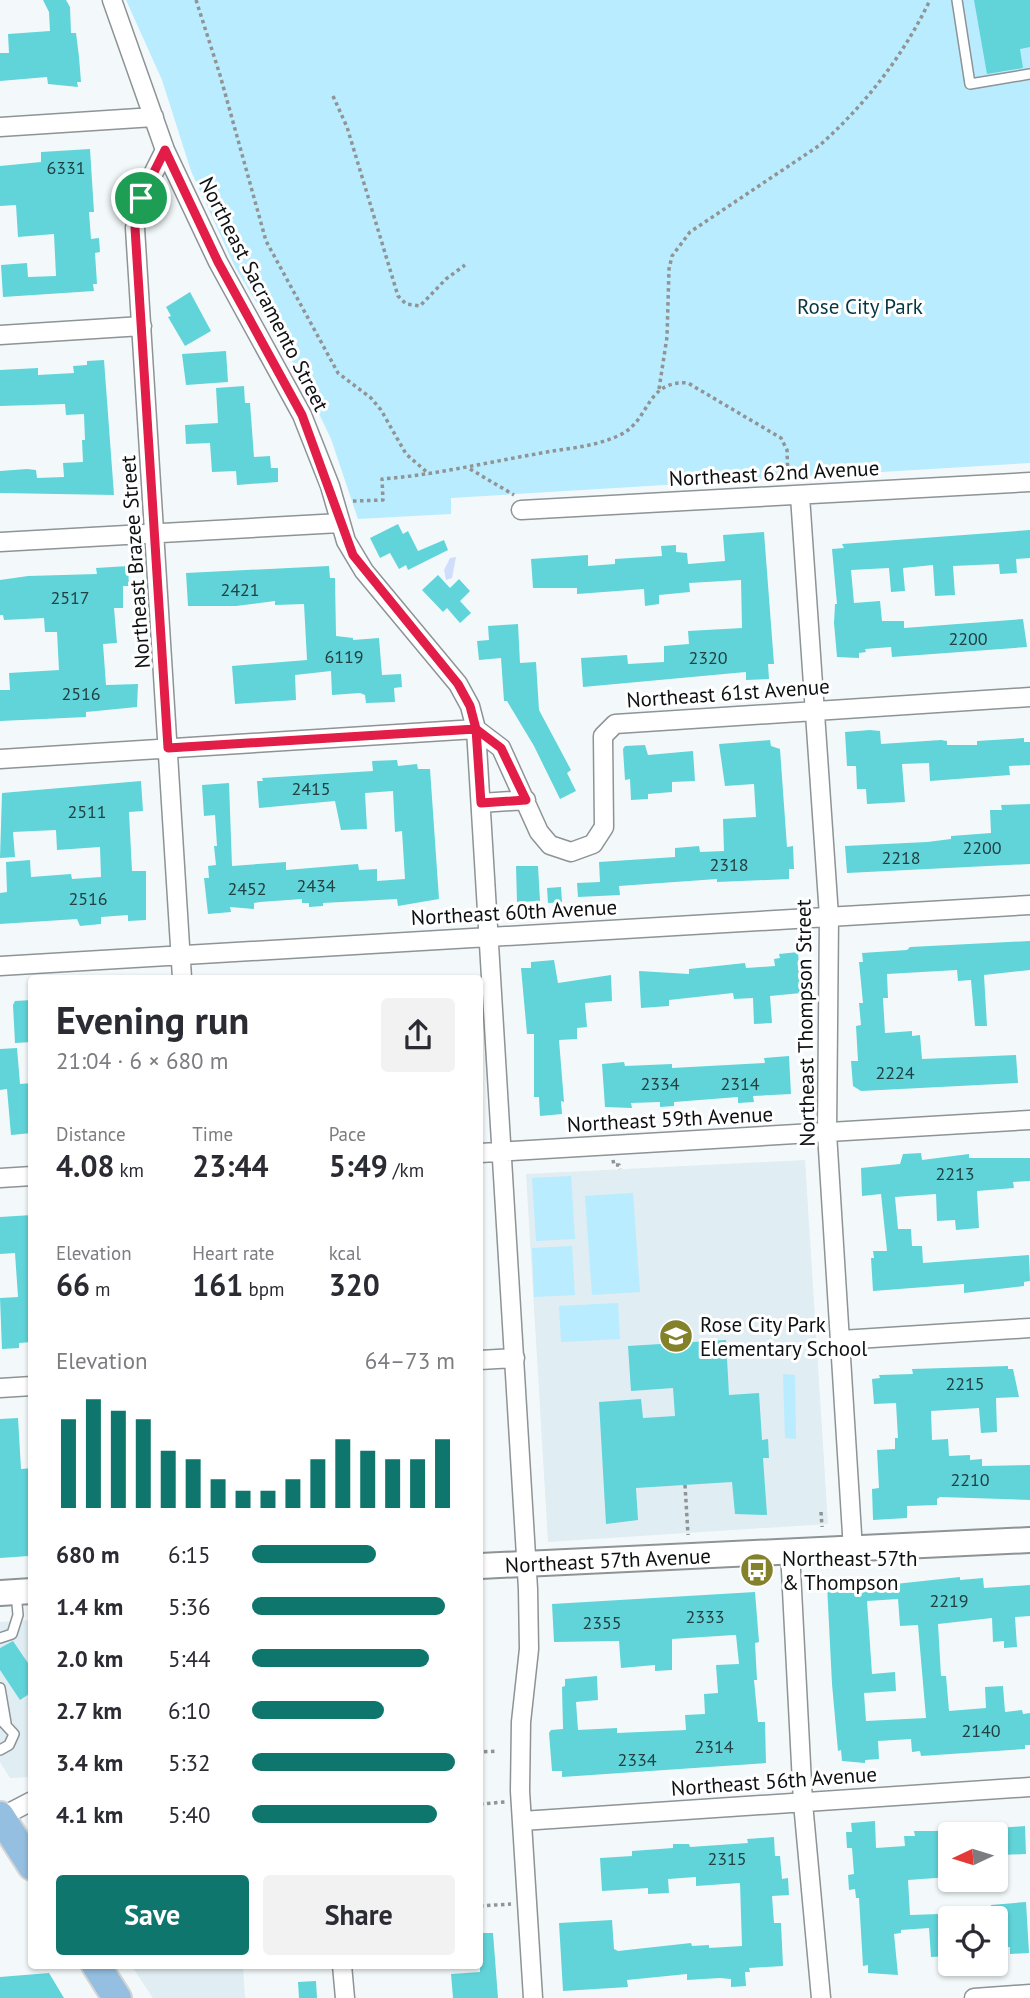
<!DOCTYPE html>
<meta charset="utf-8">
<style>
body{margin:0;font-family:"PT Sans",sans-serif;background:#f2f2f3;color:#2b2b33;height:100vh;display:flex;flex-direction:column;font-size:26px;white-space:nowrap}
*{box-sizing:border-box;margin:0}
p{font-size:23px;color:#7c7c81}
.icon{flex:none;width:38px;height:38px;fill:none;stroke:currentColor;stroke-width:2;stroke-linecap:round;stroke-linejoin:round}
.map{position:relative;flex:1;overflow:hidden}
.side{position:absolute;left:28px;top:975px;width:455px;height:994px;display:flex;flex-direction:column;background:#fff;border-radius:7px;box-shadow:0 2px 5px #0004}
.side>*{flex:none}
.needle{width:46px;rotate:266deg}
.tools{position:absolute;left:938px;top:1822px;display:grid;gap:14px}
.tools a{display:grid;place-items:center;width:70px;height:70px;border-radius:7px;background:#fff;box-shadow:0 2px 5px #0004;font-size:35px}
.pin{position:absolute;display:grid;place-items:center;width:60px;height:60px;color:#fff;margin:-30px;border:4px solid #fff;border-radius:50%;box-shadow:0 2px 7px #0007}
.round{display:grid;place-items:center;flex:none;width:74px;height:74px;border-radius:7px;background:#f2f2f3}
.summary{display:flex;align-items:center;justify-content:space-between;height:119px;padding:0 28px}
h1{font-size:38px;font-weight:600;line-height:52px}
.figures{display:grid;grid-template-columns:repeat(3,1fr);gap:10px;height:119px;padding:7px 28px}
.figures div{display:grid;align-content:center}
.figures b{font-size:30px;font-weight:600}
.figures small{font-size:19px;font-weight:400}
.figures p{font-size:19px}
.chart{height:196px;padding:14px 28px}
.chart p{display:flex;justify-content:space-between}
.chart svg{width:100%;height:126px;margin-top:7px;stroke:#0f766e;stroke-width:6}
.action{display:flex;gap:14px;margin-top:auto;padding:14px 28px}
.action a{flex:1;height:80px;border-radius:7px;background:#0f766e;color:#fff;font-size:28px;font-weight:600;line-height:80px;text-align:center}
.action a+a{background:#f2f2f3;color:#2b2b33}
ul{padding:0 28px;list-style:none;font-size:23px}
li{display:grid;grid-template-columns:112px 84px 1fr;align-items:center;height:52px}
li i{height:18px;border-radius:9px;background:#0f766e}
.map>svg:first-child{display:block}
.built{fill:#e0edf3}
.green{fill:#b8ecfe}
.water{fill:#d1defb}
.building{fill:#60d4d9;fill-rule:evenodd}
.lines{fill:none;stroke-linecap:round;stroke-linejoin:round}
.service-casing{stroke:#8e9395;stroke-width:12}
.minor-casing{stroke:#8e9395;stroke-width:21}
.secondary-casing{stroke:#8e9395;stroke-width:28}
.primary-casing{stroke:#d4d4d4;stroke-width:32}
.path{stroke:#909495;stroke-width:3.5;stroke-dasharray:3.5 3.5;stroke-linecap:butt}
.service{stroke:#fff;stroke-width:9}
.minor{stroke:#fff;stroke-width:18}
.secondary{stroke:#fff;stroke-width:24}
.primary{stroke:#94bfe0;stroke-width:28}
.route-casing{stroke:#fff;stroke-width:14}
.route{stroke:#e11d48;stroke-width:9}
.labels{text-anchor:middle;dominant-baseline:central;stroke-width:6;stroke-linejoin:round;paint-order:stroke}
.number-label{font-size:18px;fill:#224143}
.street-label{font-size:21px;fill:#0e1011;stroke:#fff}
.park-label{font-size:21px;fill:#053643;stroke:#fff}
.poi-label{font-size:21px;fill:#0e1011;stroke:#fff;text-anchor:start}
</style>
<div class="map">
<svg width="1030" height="1998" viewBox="0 0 1030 1998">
<rect width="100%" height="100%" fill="#f3f9fb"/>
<path class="built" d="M805,1160L828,1524L548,1542L526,1174Z
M31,1620V1777L10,1778L0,1762V1622Z
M131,1965H243L245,1998H153Z"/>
<path class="green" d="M126,0H1030V463L451,498V514L358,519L331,439L301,376L235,267L191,171L162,80Z
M571,1176L575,1239L536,1241L532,1178Z
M633,1193L640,1292L592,1295L585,1196Z
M572,1246L575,1295L534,1297L532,1248Z
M618,1303L620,1339L561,1342L559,1306Z
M783,1374L795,1375L796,1439L785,1438Z"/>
<path class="water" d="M456,557L452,578L446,580L444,570L450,558Z"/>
<path class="building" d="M43,0H66L70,7L71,33H76L79,57L81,82H77L78,87L48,84L47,77L0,81V53H9L8,34L50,31L49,12Z
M974,0H1030V47L1020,49L1023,68L987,74Z
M90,149L94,212H89L91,239L99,238L100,252L95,253L97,284H93L94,291L3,297L1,265L27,263L28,277L56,276L54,234L18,237L16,205L0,206V166L41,162V152Z
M190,292L211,331L185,346L168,317L171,316L166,307Z
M226,351L228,382L186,385L182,354Z
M104,360L114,495L0,493V471L27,469L36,470L37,478L64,477L63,463L83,462L82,440H85L84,414L66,415L65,404L0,406V370L38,368V375L74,373L73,366L87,365V361Z
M244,386L245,403H250L254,457L270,456L271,468H278V482L237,485L236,471L212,472L210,443L186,444L185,425L218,423L216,388Z
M398,524L403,534L408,531L418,551L444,540L448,550L408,570L406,565L399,569L390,553L380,558L370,538Z
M1030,530V558L1016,559L1017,573L1000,574L999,564L953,566L955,595L935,596L933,565L903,568L905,591L891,592L889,568L851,570L854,603L880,601L882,621H904V628L1023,619L1027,647L892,657L891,647L865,649L866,652L859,653V658L837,657L834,623L835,604H837L832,549L844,548L842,544Z
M764,532L774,664H768L769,679L746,680V672L583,687L581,658L627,655L628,664L664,662V646L689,644L688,631L742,628L741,580L689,583L690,592L659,595V604L645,606L644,589L577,594V588H533L531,559L588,555V566L615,564V559L662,556L661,546L676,545V552L687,553L688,564L725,561L723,535Z
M128,566L129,586H123V608H114L117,643L103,644L106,685L138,684L137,707L86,712V717L0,721V690H10L9,673L59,670L57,632H45L44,618L4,620L3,615H0V580L28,576L97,574L96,568Z
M329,566L330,578H335L336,636L353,638V640L379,638L382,675L401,674L402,687L394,688L395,702L366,703L365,695L360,693L332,695L331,671L295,675L296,700L235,704L232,666L307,660L304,604L275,605V601L236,606H188L186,573Z
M438,575L450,588L459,579L470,591L460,601L471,613L460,623L447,608L443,612L422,590Z
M518,624L520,663L536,662L539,710L571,770L567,773L576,791L560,799L534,746L507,701H504L501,658L479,660L477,641L489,640L488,626Z
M870,730L880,731L881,744L941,740L947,741V745H977V741L1024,738V742H1030V765L1009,766L1010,775L930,781L929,763L902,764L905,802L867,804L866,789H857L856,766H847L845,732Z
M770,740L771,746L780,749L787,847L793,846L794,869H789V879L717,882V879L619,886L620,895L578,897L577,883L600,882L599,862L675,857V848L699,846L700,852L724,851L723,819L756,817L754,784L725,786L719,744Z
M645,745L648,755L693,751L695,781L672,782V792L648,794V799L631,800L630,779L625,780L623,749L625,746Z
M397,760L398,766L417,764L418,769H430L439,899L398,906L397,899L323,903V906L309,907V903H302V899L260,902L254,903V909L230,907L231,912L208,914L204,878H209L208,866L216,865L214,846H217L215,815L204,816L202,785L229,783L232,866L286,862V870L358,864L359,870L377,869V881L405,879L402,831L395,832L393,791L365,793L367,829L341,830L335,801L259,808L257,781H263L262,778L373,771L372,761Z
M141,781L143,811L129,812L132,871H146V920L128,921V915L101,917V924L80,926L77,919L0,924V893L7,892L6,862L30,860L31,877L71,874L72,879L101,877L100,847L57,850L56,830L13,832L15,857L0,858L2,793Z
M1030,804V864L847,873L845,846L927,842L951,839V836L991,833L990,810H1002L1001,805Z
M516,866H538L540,901L517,902Z
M561,887L562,902L548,903L547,888Z
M1030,941V970L984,975L987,1026H975L971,980L958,981L957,970L887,974L888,998H883L885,1033L912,1031V1036L920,1035L922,1059L1016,1055L1018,1083L861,1091L853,1086L851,1061H858L856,1026L861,1025L859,1003H863L859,962H863L862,953L907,950L910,947Z
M798,952L801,993L770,996L772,1023L754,1024L753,998L734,999L733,993L669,1000V1006L641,1008L639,971L689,974V969L745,963L746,968L775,966L774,959L780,958L779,954Z
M554,960L558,983L611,975L612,1001L585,1003L587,1027L577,1028V1039L559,1040L564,1102L561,1101L562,1114L540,1116L539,1097H534V1034H527L521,968H531V962Z
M32,1000V1042L15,1043L13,1005L15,1001Z
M17,1048L20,1084L32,1083V1133L11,1135L7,1089L0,1090V1049Z
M789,1056L791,1094L753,1096L754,1102L738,1103V1097L674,1102V1106L660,1107V1102L631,1103L632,1108L605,1107L602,1064L624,1062L625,1066L672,1064V1068L765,1063L764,1058Z
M921,1153L922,1160L969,1154V1158H1030V1181L1013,1182L1014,1188L977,1191L979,1228L956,1230L955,1220L937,1221L936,1194L895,1197L898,1229H911L912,1246H922L923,1263L1029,1255L1030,1281L1024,1282V1286L964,1293V1284L873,1291L871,1258H874L873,1251H887L881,1194L862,1196L861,1168L900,1164L903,1154Z
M32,1215V1342L19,1343V1348L2,1349L0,1298L18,1297L15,1253L0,1254V1217Z
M726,1340L729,1395L759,1393L762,1440L768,1439L769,1458H763L767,1515L735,1514L732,1482L636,1488L638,1520L606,1524L599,1402L641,1399L643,1418L675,1416L673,1388L631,1391L628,1346Z
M1008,1366V1369H1013L1019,1397L996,1398L997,1432L981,1433L979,1408L931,1411L932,1440L948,1439L949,1456L970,1455V1460L982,1459V1466L1030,1465V1500L940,1497L937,1499V1505L907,1506V1518L873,1520L872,1489L879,1488L877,1450L895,1449V1438H898L896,1403L874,1404L872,1379L880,1378L879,1375L913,1374L912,1369Z
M18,1418L21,1469L32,1468L29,1556L0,1558V1419Z
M960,1577V1580L983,1578L984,1588L1030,1585V1616L1015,1617L1017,1647L1004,1648V1641L993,1642L992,1618L938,1624L941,1676H946L949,1711L986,1708L985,1687L1003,1686L1005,1712L1022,1710L1023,1714L1030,1713V1745H1025V1749L921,1756L920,1751L912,1752L911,1739L878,1741L879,1759L865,1760V1763L842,1761L841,1750L838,1751L832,1684L827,1585L886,1580V1585ZM898,1599L900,1626L918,1625L926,1718L866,1721L864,1693L896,1691L895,1672L872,1674L867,1601Z
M755,1592L759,1642L755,1643L757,1680H754L758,1722H765L766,1763L562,1777V1771H552L549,1733L551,1730L563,1729L562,1687L565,1686V1679L597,1676L598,1700L576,1702L578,1730L617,1728V1733L686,1730L685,1715L705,1714L704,1694L718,1693L716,1665L739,1664L736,1635H734L672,1639V1670L655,1671V1665L621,1668L619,1641L554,1642L552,1604Z
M13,1641L32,1669V1692L20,1700L0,1670V1648Z
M875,1821L876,1848L905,1846L904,1836H915L914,1831H950V1877L908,1880L910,1915L968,1913V1918H950V1956L931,1957L929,1928L901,1930V1933L894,1934L898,1975L868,1973V1965L863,1966L859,1898H856L855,1889L849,1890L848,1875L854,1874L852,1848H847L846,1832H852L851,1823Z
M1025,1826L1026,1854L1000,1855L998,1828Z
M774,1837L775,1856H780L782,1879L788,1878L789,1895L772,1896L774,1923H781L783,1966L749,1968L750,1972H745L746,1986L731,1987V1979L720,1978L687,1980V1974L627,1980L628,1987L563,1991L559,1923L612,1920L614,1949L618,1951L691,1943L692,1946L709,1945V1948L742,1946L740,1883L696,1886V1877L668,1879L669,1893L648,1894V1888L602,1891L600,1858L632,1856V1851L673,1848V1844H689L690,1847L748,1843L747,1839Z
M1026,1902L1029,1953L1010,1954V1947L996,1948V1918H991V1905Z
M480,1933H493L498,1998H453L451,1974L480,1972Z
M49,1973L64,1998H0V1977Z
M316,1981L317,1998H299L298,1982Z"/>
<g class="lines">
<g class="service-casing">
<path id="service" d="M957,0L970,84L1030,74
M0,1638L12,1634L18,1615L16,1593
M0,1688L6,1723
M0,1719L14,1734L9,1745L0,1750"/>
</g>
<g class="minor-casing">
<path id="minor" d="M112,0L165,150L218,262L302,415L330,486L346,541L364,571L458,684L470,706L476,729L528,1589L529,1649L521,1722L520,1791L533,1998
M0,127L154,117
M165,150L141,198L135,228L182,978
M0,335L142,326
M800,496L829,916L827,1133L853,1550
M521,510L1030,482
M0,542L340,523
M0,759L476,729L501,748L539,832L550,845L571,852L593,844L604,827L603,736L615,724L1030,697
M481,803L526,800
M0,966L1030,905
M480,1153L1030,1120
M0,1178L32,1176
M841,1340L1030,1328
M480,1360L515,1358
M0,1388L32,1386
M790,1551L803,1803L821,1998
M1,1817L32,1801
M522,1821L1030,1787
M342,1965L345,1998
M974,1998L1030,1994"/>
</g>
<g class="secondary-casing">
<g id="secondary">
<path id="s1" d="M480,1566L1030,1540"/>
<path d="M0,1593L32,1591"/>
</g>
</g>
<g class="primary-casing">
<path id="primary" d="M0,1816L32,1866
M96,1965L117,1998"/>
</g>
<path class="path" d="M196,0L220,75L266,241L338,373L371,398L381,410L406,454L429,474
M333,96L347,127L398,296L406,304L420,306L446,279L465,265
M659,389L667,337L669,269L672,256L690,232L820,145C866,104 903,56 930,0
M470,469L514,495
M353,501L383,500L382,479C434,475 484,463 536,454C565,448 592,448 620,435C651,420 645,380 688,383L781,438L787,450L788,480
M613,1160L614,1165H619L620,1169
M685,1485L688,1535
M821,1512L822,1527
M480,1727L481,1752L498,1751
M480,1804L505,1802
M480,1906L511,1904"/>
<use href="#service" class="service"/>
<use href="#minor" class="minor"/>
<use href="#secondary" class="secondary"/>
<use href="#primary" class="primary"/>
</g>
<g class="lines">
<g class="route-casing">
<path id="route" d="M141,198L165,150L218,262L302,415L353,555L458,684L470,706L476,729L501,748L526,800L481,803L476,729L168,748L135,228L141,198"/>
</g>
<use href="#route" class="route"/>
</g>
<defs>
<g id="school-disc" transform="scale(1.75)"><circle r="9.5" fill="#83822b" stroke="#fff"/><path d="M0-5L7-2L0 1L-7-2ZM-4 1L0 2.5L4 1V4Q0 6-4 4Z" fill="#fff"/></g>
<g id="bus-disc" transform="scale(1.75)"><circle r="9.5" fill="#83822b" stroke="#fff"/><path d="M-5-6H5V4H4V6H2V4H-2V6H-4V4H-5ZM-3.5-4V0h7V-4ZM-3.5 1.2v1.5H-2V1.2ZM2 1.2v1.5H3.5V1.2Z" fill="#fff"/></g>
</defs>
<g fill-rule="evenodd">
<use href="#school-disc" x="676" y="1336"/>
<use href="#bus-disc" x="757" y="1570"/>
</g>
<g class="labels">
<g class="number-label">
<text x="66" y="167">6331</text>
<text x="240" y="589">2421</text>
<text x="70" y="597">2517</text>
<text x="968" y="638">2200</text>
<text x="344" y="656">6119</text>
<text x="708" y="657">2320</text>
<text x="81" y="693">2516</text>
<text x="311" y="788">2415</text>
<text x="87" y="811">2511</text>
<text x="982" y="847">2200</text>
<text x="901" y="857">2218</text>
<text x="729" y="864">2318</text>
<text x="316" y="885">2434</text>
<text x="247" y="888">2452</text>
<text x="88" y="898">2516</text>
<text x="895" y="1072">2224</text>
<text x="660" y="1083">2334</text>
<text x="740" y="1083">2314</text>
<text x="955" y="1173">2213</text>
<text x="965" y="1383">2215</text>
<text x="970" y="1479">2210</text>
<text x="949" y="1600">2219</text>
<text x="705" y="1616">2333</text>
<text x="602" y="1622">2355</text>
<text x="981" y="1730">2140</text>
<text x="714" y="1746">2314</text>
<text x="637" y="1759">2334</text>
<text x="727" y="1858">2315</text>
</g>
<g class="street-label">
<text transform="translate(264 294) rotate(63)">Northeast Sacramento Street</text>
<text transform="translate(774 473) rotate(-3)">Northeast 62nd Avenue</text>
<text transform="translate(135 562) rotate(-94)">Northeast Brazee Street</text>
<text transform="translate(728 693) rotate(-4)">Northeast 61st Avenue</text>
<text transform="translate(514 912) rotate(-3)">Northeast 60th Avenue</text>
<text transform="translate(805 1023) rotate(-91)">Northeast Thompson Street</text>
<text transform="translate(670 1119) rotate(-3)">Northeast 59th Avenue</text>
<text stroke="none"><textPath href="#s1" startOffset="128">Northeast 57th Avenue</textPath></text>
<text transform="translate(774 1781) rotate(-4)">Northeast 56th Avenue</text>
</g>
<g class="park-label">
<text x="860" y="306">Rose City Park</text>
</g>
<g class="poi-label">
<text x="700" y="1324">Rose City Park<tspan x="700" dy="24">Elementary School</tspan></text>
<text x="782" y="1558">Northeast 57th<tspan x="782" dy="24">&amp; Thompson</tspan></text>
</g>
</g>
</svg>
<div class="tools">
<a><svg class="needle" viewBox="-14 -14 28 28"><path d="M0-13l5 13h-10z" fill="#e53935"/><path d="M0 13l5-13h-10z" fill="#7c7c81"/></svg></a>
<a><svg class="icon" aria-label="locate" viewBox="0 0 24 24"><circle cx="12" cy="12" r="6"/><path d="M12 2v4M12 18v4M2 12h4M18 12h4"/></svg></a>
</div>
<div class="pin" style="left:141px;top:198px;background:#1e9e55"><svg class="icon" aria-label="arrive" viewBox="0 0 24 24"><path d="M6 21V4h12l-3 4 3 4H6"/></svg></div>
<section class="side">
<div class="summary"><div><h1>Evening run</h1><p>21:04 · 6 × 680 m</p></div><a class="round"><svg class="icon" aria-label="share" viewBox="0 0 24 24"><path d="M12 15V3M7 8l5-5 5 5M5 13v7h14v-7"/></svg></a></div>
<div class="figures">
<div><p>Distance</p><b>4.08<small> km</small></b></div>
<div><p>Time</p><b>23:44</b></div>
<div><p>Pace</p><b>5:49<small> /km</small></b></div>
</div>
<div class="figures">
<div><p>Elevation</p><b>66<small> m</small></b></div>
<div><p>Heart rate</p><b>161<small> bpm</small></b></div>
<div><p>kcal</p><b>320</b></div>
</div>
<div class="chart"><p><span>Elevation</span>64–73 m</p>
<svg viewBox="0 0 160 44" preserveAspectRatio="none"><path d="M5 44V13M15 44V6M25 44V10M35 44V13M45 44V24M55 44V27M65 44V34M75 44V38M85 44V38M95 44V34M105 44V27M115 44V20M125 44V24M135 44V27M145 44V27M155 44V20"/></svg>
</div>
<ul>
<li><b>680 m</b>6:15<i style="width:61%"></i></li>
<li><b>1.4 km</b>5:36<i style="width:95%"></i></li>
<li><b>2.0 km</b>5:44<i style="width:87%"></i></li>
<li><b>2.7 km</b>6:10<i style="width:65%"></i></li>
<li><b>3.4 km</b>5:32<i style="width:100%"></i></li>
<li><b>4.1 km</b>5:40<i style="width:91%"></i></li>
</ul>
<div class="action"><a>Save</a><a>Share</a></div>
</section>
</div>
